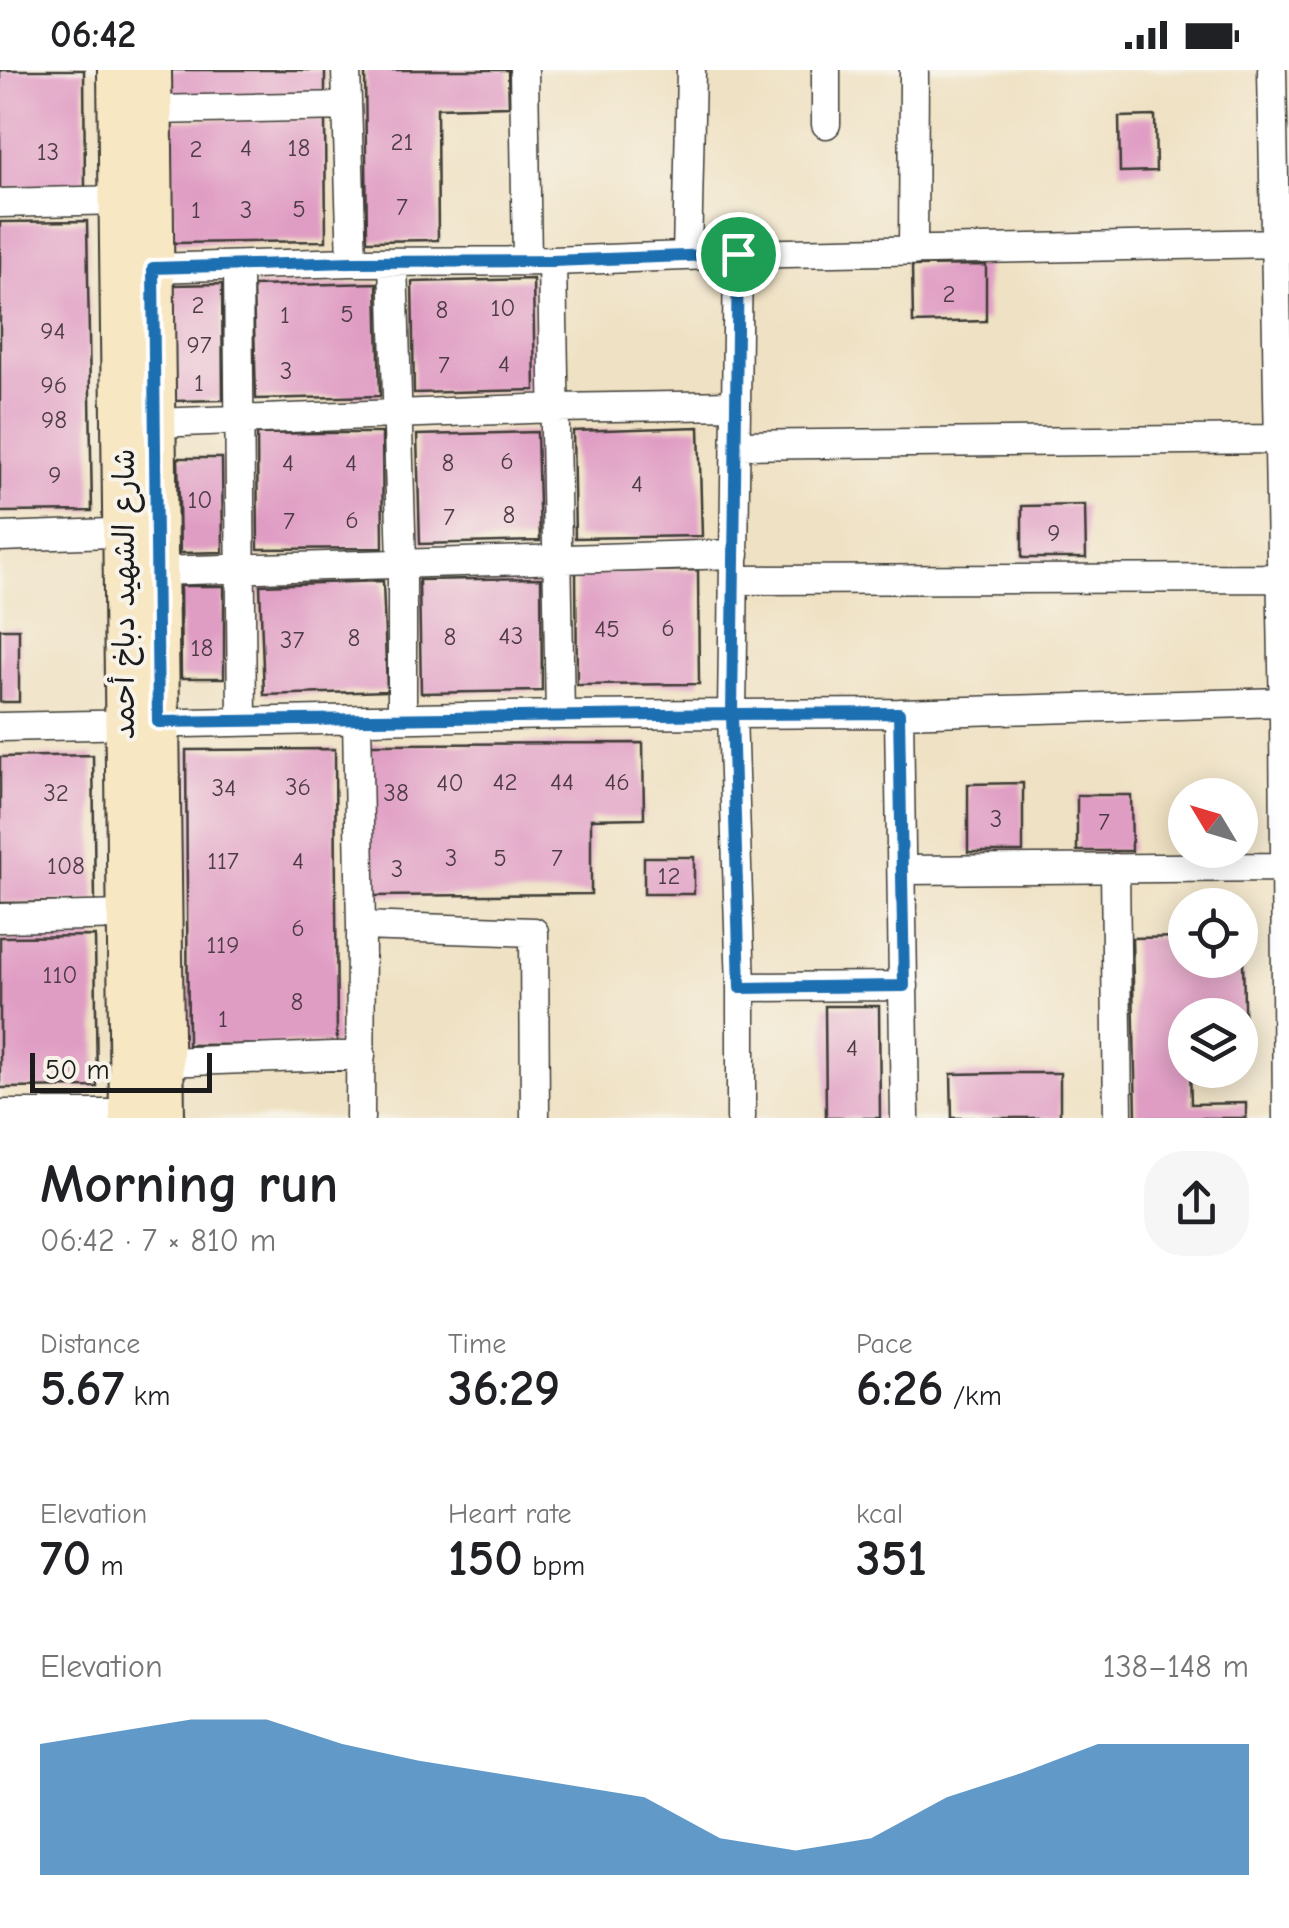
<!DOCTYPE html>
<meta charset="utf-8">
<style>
body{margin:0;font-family:"Comic Neue","Playpen Sans Arabic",sans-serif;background:#f6f6f6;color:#202124;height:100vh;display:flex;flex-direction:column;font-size:38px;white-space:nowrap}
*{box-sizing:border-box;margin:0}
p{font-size:32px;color:#757577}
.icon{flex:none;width:55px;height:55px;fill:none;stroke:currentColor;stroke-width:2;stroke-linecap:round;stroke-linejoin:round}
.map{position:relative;height:1048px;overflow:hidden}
.panel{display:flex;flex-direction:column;background:#fff;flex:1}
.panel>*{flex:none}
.needle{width:65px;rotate:308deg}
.buttons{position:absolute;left:1168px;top:708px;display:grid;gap:20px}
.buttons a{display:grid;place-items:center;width:90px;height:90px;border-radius:50%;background:#fff;box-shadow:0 5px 25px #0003;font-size:50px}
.scale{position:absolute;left:30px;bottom:25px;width:182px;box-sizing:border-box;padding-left:10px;border:5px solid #1c1c1c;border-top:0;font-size:28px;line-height:35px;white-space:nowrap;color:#1c1c1c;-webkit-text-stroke:8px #f7f3e8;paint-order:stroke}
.pin{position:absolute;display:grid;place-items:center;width:85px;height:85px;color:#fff;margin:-42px;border:5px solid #fff;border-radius:50%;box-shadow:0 2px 10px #0007}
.round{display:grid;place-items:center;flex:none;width:105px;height:105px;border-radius:40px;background:#f6f6f6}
.summary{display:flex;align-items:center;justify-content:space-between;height:170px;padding:0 40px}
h1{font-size:55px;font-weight:800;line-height:75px}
.metrics{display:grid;grid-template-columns:repeat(3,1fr);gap:15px;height:170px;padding:10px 40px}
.metrics div{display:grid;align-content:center}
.metrics b{font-size:50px;font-weight:800}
.metrics small{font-size:28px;font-weight:400}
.metrics p{font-size:28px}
.chart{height:280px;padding:20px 40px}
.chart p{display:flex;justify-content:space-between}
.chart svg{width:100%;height:180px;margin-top:10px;fill:#1f6fb2;opacity:.7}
.status{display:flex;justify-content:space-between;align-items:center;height:70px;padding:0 50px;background:#fff;direction:ltr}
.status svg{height:28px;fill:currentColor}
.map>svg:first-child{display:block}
.building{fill:#e09dc4}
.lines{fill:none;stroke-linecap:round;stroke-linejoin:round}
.street-casing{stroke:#3c3a35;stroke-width:31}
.secondary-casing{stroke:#3c3a35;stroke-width:44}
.street{stroke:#fff;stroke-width:28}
.secondary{stroke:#f8e7c3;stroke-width:40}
.route-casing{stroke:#fff;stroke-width:20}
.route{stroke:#1f6fb2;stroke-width:12}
.labels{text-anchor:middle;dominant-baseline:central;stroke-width:8;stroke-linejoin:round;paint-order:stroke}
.number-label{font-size:25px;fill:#4d3c46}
.street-label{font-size:30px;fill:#1c1c1c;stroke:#f7f3e8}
</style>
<div class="status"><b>06:42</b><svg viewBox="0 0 49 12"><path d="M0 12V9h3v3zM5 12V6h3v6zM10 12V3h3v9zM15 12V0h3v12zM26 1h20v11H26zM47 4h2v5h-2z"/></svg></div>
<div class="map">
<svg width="1289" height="1048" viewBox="0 0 1289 1048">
<rect width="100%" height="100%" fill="#f7f3e8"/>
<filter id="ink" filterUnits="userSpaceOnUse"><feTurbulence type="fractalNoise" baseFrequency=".01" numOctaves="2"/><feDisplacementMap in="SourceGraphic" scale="20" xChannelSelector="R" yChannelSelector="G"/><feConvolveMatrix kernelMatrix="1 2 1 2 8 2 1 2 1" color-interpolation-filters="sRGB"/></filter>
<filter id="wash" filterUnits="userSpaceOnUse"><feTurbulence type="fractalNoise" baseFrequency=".0048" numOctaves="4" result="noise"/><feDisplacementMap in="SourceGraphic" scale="40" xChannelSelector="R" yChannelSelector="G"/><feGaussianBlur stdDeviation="2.25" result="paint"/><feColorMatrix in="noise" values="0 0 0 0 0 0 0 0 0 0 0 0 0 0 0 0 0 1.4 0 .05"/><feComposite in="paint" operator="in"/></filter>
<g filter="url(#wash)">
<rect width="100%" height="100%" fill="#efe1c3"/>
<g id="blocks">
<path class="building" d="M0,0H84L85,118L0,119Z
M171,0H325V28L172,29Z
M365,0H508L509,36L437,38L438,170L367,171Z
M1155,46L1156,101L1120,102L1119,47Z
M325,49L326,171L173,173L172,50Z
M87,151L92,441L0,442V152Z
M986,195V251L913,253L912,196Z
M533,209L535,320L414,323L412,212Z
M377,213L380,326L256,329L253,216Z
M222,214L223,330L175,331L174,215Z
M699,357L702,466L575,468L573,361Z
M537,362L540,471L420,474L417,365Z
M320,363H382L383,478L258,479L257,364Z
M178,388H222L223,482L180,483Z
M1085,435L1086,488H1022V436Z
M698,500L699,614L577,615L576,502Z
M541,508L542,621L421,623L419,510Z
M383,511L387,621L264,625L260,515Z
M180,516H224V608H181Z
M0,559H19V632H0Z
M643,673L644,748L591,749V824L369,826V674Z
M335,679L337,974L188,975L186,680Z
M93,685L95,832L0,833V687Z
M1023,713V782H968V714Z
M1077,725H1131L1132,781H1077Z
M644,787H694V824H644Z
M95,866L97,1017L0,1018V867Z
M1185,867V890H1243L1245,978H1240V945H1185V1000H1190L1191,1034L1246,1033V1048H1136L1132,868Z
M825,936H879L880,1048H826Z
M1006,1003H1060V1048H952L951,1004Z"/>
</g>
</g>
<g filter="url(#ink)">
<use href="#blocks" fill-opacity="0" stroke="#3c3a35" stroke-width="2.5"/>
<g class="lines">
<g class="street-casing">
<path id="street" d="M346,0L352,192
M524,0L527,191
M1272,0L1284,648L1287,1048
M151,40L347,36
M826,54V0
M0,133L121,130
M913,181L914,0
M738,184L732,644L741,917V1048
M687,186L691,0
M552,191L560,645
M393,192L402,493V647
M238,196L242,651
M153,198L352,192L552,191L738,184L1275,173
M155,353L554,338L735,335
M736,375L1277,369
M0,467L138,462
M157,501L735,484
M735,510L1280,508
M899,643L905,1048
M357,650L361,856L360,1048
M0,657L560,645L899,643L1283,632
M1115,798L1118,1048
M902,800L1285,797
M0,848L129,845
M361,856L534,862L535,1048
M741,917L904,916
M164,992L361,985
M0,1044H130"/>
</g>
<g class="secondary-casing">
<path id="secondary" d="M118,0L130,1048
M151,0L164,1048"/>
</g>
<use href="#street" class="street"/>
<use href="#secondary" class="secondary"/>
</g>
</g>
<g class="lines" filter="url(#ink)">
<g class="route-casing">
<path id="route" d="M738,184L552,191L352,192L153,198L158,652L732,644L740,918L904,916L899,643L732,644L738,184"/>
</g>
<use href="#route" class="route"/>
</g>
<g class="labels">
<g class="number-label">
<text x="402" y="71">21</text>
<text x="246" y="77">4</text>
<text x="299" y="77">18</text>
<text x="196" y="78">2</text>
<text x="48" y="81">13</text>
<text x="402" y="136">7</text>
<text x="299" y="138">5</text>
<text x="196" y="139">1</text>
<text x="246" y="139">3</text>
<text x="949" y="223">2</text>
<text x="198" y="234">2</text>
<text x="503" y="237">10</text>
<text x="442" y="239">8</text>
<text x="347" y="243">5</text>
<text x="285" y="244">1</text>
<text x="53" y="260">94</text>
<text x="199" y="274">97</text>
<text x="504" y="293">4</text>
<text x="444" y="294">7</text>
<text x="286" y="300">3</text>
<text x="199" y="312">1</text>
<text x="54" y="314">96</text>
<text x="54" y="349">98</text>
<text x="507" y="390">6</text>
<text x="288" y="392">4</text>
<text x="351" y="392">4</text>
<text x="448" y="392">8</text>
<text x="55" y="404">9</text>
<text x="637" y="413">4</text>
<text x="200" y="429">10</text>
<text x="509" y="444">8</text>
<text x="449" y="446">7</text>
<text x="352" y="449">6</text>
<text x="289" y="450">7</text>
<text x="1054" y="462">9</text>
<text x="668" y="557">6</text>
<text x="607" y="558">45</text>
<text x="511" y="565">43</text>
<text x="450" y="566">8</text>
<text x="354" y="567">8</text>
<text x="292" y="569">37</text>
<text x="202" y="577">18</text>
<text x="505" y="711">42</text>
<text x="562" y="711">44</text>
<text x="617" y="711">46</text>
<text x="450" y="712">40</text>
<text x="298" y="716">36</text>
<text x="224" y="717">34</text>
<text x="56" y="722">32</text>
<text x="396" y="722">38</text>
<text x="996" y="748">3</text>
<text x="1104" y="751">7</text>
<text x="451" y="787">3</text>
<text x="500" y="787">5</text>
<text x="557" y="787">7</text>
<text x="223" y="790">117</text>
<text x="298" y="790">4</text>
<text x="66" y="795">108</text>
<text x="397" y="798">3</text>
<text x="669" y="805">12</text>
<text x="298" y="857">6</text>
<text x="223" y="874">119</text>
<text x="60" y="904">110</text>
<text x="297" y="931">8</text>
<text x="223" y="948">1</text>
<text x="852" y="977">4</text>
</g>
<g class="street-label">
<text transform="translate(124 524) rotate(-90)">شارع الشهيد دباخ أحمد</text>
</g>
</g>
</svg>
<div class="buttons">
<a><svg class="needle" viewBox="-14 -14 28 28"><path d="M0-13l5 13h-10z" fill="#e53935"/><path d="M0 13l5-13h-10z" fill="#757577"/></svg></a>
<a><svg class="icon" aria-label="locate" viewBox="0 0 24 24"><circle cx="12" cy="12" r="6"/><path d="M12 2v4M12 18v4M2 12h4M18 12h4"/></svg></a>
<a><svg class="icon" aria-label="layers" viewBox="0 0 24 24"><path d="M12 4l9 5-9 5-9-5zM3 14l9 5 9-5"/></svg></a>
</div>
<div class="scale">50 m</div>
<div class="pin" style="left:738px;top:184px;background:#1e9e55"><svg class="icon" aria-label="arrive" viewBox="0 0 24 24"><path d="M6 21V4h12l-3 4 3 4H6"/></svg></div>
</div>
<section class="panel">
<div class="summary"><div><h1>Morning run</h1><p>06:42 · 7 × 810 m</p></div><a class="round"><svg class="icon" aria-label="share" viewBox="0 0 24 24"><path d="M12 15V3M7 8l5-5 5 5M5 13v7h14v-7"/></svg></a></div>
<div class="metrics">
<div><p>Distance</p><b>5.67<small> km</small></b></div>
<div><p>Time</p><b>36:29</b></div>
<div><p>Pace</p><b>6:26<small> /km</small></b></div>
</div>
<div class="metrics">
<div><p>Elevation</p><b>70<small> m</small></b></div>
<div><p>Heart rate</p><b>150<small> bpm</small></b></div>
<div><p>kcal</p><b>351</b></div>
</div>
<div class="chart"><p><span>Elevation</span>138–148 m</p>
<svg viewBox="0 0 160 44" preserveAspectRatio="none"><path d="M0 44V12L10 9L20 6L30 6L40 12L50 16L60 19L70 22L80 25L90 35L100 38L110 35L120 25L130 19L140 12L150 12L160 12V44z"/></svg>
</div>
</section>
